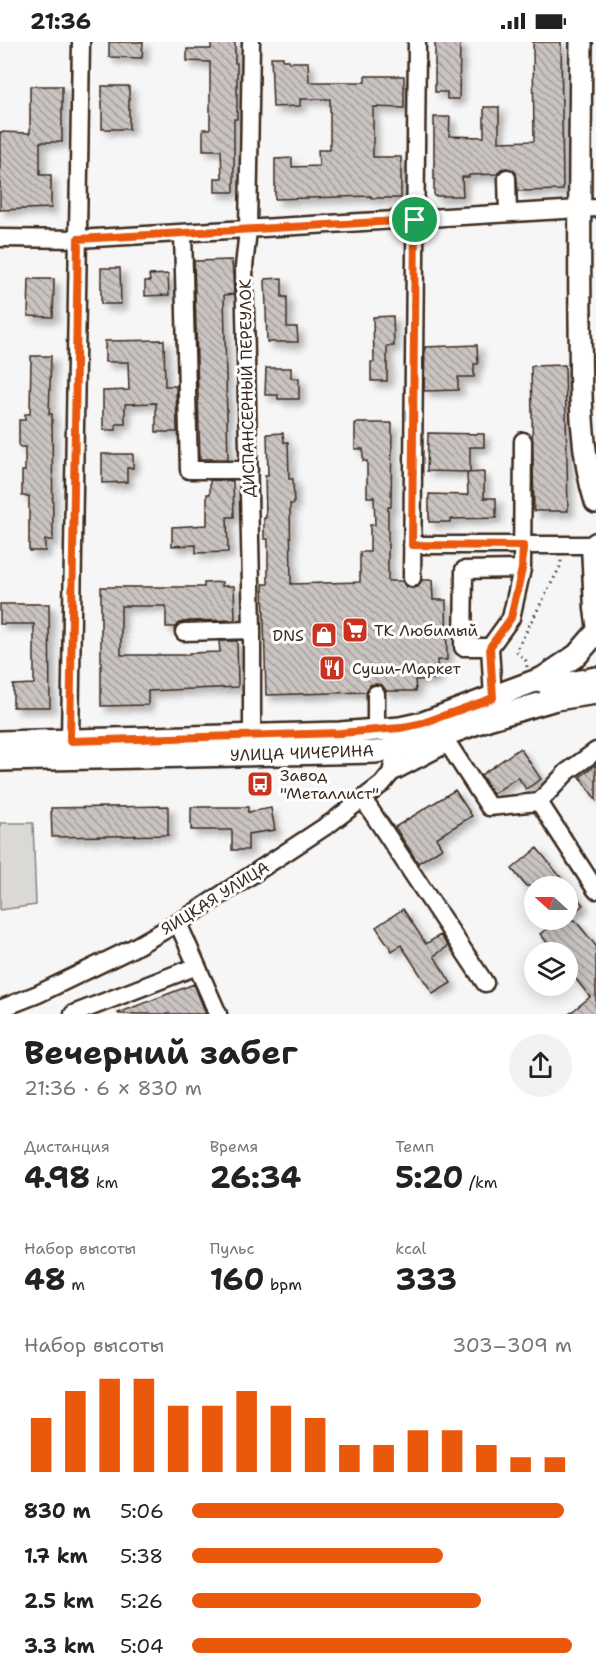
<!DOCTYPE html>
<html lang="ru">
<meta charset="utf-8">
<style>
body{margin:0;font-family:"Shantell Sans",sans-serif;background:#f2f2f2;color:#222;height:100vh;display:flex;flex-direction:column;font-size:22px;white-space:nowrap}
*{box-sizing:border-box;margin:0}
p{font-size:20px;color:#767676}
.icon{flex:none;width:33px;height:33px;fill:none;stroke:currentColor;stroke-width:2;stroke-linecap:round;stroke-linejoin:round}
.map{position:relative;height:972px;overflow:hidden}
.details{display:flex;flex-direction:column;background:#fff;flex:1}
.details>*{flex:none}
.needle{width:39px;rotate:291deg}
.buttons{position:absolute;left:524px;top:834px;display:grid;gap:12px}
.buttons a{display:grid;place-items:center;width:54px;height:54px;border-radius:50%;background:#fff;box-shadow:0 3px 15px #0003;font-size:30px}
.pin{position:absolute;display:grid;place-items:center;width:51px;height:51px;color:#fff;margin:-26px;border:3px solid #fff;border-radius:50%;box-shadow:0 2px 6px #0007}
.round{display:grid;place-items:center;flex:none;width:63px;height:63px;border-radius:32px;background:#f2f2f2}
.summary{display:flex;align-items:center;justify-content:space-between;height:102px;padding:0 24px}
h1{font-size:33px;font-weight:700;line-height:45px}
.figures{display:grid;grid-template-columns:repeat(3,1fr);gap:9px;height:102px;padding:6px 24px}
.figures div{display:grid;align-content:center}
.figures b{font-size:30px;font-weight:700}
.figures small{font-size:16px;font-weight:400}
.figures p{font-size:16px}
.chart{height:168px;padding:12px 24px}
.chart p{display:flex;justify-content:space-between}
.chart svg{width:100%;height:108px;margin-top:6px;stroke:#ea580c;stroke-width:6}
ul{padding:0 24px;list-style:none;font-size:20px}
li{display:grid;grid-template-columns:96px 72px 1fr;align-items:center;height:45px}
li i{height:15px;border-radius:8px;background:#ea580c}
.status{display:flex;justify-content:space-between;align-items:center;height:42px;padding:0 30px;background:#fff;direction:ltr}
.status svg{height:16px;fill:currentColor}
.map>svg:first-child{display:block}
.grass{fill:#dbd9d6;stroke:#8b827a;stroke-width:1.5}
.building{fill:url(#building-back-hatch);stroke:#3b2a1e;stroke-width:1.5;filter:url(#shadow)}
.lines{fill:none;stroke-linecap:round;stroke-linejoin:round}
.minor-casing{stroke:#3b2a1e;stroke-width:21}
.major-casing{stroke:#3b2a1e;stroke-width:26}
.path{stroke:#3b2a1e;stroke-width:3;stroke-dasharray:1.5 4.5;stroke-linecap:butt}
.minor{stroke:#fff;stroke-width:16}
.major{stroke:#fff;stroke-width:21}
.route-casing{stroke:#fff;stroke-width:12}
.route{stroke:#ea580c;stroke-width:8}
.labels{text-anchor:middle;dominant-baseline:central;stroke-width:6;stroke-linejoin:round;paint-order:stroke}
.street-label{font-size:16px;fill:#3b2a1e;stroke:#fff}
.poi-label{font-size:16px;fill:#3b2a1e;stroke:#fff;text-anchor:start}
</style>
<div class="status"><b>21:36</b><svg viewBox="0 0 49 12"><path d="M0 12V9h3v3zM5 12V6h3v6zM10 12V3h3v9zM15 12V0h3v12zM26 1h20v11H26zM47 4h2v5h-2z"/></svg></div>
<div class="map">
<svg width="596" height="972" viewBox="0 0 596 972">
<defs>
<pattern id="building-back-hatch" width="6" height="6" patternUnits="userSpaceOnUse" patternTransform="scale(1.5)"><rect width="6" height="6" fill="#c9c3c1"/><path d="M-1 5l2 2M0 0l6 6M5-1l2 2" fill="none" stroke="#a49f9c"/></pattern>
<filter id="shadow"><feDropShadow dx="5.5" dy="5.5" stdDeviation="3" flood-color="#0004"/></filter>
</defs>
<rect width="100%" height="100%" fill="#f7f6f6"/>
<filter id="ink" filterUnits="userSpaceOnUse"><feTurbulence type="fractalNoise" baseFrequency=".0167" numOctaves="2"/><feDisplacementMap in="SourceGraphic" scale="12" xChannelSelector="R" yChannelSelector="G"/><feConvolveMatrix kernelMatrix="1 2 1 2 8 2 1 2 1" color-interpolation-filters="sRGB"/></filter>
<g filter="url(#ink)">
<path class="grass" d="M0,781H33L36,863L0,868Z"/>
<path class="building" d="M109,0H143L142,16L109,15Z
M211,0H235V21H237V77H234V150H215V136H222L221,108H203V87H210V20L187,19V7H211Z
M435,0H460L459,57H447V50H435Z
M533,0H561L563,148L518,149L516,131L511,127L506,126L501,127L497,132L469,133V135H462L463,154H434V75H450L449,94L484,95V65H499V100L534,99Z
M271,15H283V18H289V20H308L309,40H365V34H404V66L373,65V115H401V156H371V154L275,157V117L292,116V125L319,124L318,108H330V57H300V64L273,65Z
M30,44H62V100H40V133H51V166L0,168V90L30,91Z
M102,44H129V87H102Z
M232,218L234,252L224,253L228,417H200L194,219Z
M101,226H120L121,262H101Z
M168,232L169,253L145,254V239H150L149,233Z
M282,236V255H287V285H297L298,300H267L265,237Z
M29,237H54L53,275L28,274Z
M393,274L394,304H387V339H371V320H374L373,275Z
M164,298L165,344H176L177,390H156V361L125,362V382H116V388H103V349L129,348L128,320H105V299Z
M477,303L478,322H474V335H458V348L424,349L425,305Z
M31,314H51L49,372H52L53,498H45V509H29V454H22V429H25V405H19V378H25V372H30Z
M565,323L568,469H534L531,324Z
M266,326H291V336H299V357H278V353H265Z
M355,381H392L391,465H388V539H402L406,545L412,546L418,545L422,538H432L433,558H446L447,618H437V637L415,638L416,649H386L382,643L375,642L370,643L366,650L266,653L263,542H268V497H264V476H266L265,434H268L267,392L283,391L284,400H288L289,437H293L294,462H290L291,542L360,540V510H370V483H375L374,455H367V419H363V407H355Z
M428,391L484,392V405H470V430L427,429Z
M102,412H133V426H127V440L102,441Z
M484,430V456H496V476L450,477V480H429V452L468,453L467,431Z
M210,438L233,439L234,475H227L228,510L196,511V503L172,504V485L207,483V452H210Z
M222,540V544H234L235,578L189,579L179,581L175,585H166V564H121V613H189V611L220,610L219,599H237L238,645L148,649V663L101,664V545H204V541Z
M0,562H49L50,665H13V643L34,642V582H0Z
M520,706L541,737L526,747L518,735L493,752L481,733Z
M596,723V758L580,735Z
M455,748L472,774L436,796L442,806L418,821L395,785Z
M168,764V793L52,795L51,766Z
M191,765H248V770L271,766L275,788L248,792V808H232V788H191Z
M537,806L583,863L567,876V844H526L512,827Z
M403,867L426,902L440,893L448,904L434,914L451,941L433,952L401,903L392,909L376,885Z
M559,878H575L596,904V972H569L590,955L567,926V910H555L540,892Z
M194,942L206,972H119L118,971Z"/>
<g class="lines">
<g class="minor-casing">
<path id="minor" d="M251,0L248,188L244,225L252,588V693
M507,136L508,171
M183,191L189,428H249
M0,196L78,197L596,166
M412,503H590L596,499
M590,503L593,567L596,588
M412,536L417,0
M184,590L252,588
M490,605H463L464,528L522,527
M493,656L490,605L511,576L522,527L523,399
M376,689V652
M443,694L489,765L539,760L596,848
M70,699L81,0
M391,731L447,702
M363,757L485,941
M539,760L567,730L596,709
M178,881L218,972
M0,967L38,952L133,906L186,876L332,780L382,742L391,731L397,706
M73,972L197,924"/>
</g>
<g class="major-casing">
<path id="major" d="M581,0C580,93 579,186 580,278C581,338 578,403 596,460
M549,645L596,636
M0,700L340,691L400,686L423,681L543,636L577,613L596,591
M0,718L376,710L418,703L488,677L556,657L596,651"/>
</g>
<path class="path" d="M527,625L526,619L516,609L561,523V517"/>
<use href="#minor" class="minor"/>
<use href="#major" class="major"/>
</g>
</g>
<g class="lines" filter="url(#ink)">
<g class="route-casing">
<path id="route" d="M415,178L412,503L523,504L522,527L511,576L490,605L493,656L423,681L400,686L340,691L70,699L78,197Z"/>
</g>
<use href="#route" class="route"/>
</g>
<defs>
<g id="supermarket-square" transform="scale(1.35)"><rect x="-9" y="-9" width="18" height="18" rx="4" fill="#c8321e" stroke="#fff"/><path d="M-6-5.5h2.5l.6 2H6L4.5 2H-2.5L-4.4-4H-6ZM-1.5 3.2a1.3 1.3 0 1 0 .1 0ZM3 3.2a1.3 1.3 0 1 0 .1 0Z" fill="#fff"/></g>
<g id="shop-square" transform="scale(1.35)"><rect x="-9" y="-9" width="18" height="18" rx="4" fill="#c8321e" stroke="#fff"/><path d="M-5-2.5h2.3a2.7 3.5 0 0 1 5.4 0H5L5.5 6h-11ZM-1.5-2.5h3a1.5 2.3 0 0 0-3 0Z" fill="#fff"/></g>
<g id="restaurant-square" transform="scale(1.35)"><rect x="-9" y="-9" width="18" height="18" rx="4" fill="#c8321e" stroke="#fff"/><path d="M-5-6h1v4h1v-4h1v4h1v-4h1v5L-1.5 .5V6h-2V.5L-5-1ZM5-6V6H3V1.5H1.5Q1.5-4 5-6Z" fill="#fff"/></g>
<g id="bus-square" transform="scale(1.35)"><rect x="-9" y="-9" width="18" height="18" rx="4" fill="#c8321e" stroke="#fff"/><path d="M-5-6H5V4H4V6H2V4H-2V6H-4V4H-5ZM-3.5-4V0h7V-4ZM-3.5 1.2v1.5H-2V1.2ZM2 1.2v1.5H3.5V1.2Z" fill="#fff"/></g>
</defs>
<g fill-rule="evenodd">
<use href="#supermarket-square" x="355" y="588"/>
<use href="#shop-square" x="324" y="593"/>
<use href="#restaurant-square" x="332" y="626"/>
<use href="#bus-square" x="260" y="742"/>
</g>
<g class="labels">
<g class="street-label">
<text transform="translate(247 346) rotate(-91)">ДИСПАНСЕРНЫЙ ПЕРЕУЛОК</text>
<text transform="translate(302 711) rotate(-2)">УЛИЦА ЧИЧЕРИНА</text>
<text transform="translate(215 856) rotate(-32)">ЯИЦКАЯ УЛИЦА</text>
</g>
<g class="poi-label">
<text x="374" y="588">ТК Любимый</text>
<text x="304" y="593" text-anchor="end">DNS</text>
<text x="352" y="626">Суши-Маркет</text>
<text x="280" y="733">Завод<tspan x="280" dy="18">"Металлист"</tspan></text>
</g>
</g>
</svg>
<div class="buttons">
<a><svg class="needle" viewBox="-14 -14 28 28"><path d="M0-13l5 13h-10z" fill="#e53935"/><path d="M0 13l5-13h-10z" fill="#767676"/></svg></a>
<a><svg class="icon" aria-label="layers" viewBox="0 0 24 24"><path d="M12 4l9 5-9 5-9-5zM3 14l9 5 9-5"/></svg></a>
</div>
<div class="pin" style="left:415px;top:178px;background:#1e9e55"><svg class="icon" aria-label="arrive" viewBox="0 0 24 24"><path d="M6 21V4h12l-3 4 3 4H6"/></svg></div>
</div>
<section class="details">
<div class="summary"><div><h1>Вечерний забег</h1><p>21:36 · 6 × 830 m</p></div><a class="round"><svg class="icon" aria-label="share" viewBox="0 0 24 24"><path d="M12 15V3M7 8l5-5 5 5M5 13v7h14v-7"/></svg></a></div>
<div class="figures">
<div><p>Дистанция</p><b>4.98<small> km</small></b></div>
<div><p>Время</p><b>26:34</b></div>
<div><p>Темп</p><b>5:20<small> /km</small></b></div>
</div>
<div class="figures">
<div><p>Набор высоты</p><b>48<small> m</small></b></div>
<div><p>Пульс</p><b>160<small> bpm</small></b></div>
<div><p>kcal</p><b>333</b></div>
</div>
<div class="chart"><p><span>Набор высоты</span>303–309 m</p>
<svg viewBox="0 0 160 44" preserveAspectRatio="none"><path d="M5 44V22M15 44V11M25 44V6M35 44V6M45 44V17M55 44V17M65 44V11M75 44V17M85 44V22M95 44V33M105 44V33M115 44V27M125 44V27M135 44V33M145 44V38M155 44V38"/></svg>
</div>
<ul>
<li><b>830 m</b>5:06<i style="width:98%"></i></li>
<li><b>1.7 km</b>5:38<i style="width:66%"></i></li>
<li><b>2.5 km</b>5:26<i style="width:76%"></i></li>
<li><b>3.3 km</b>5:04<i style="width:100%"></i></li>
</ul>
</section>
